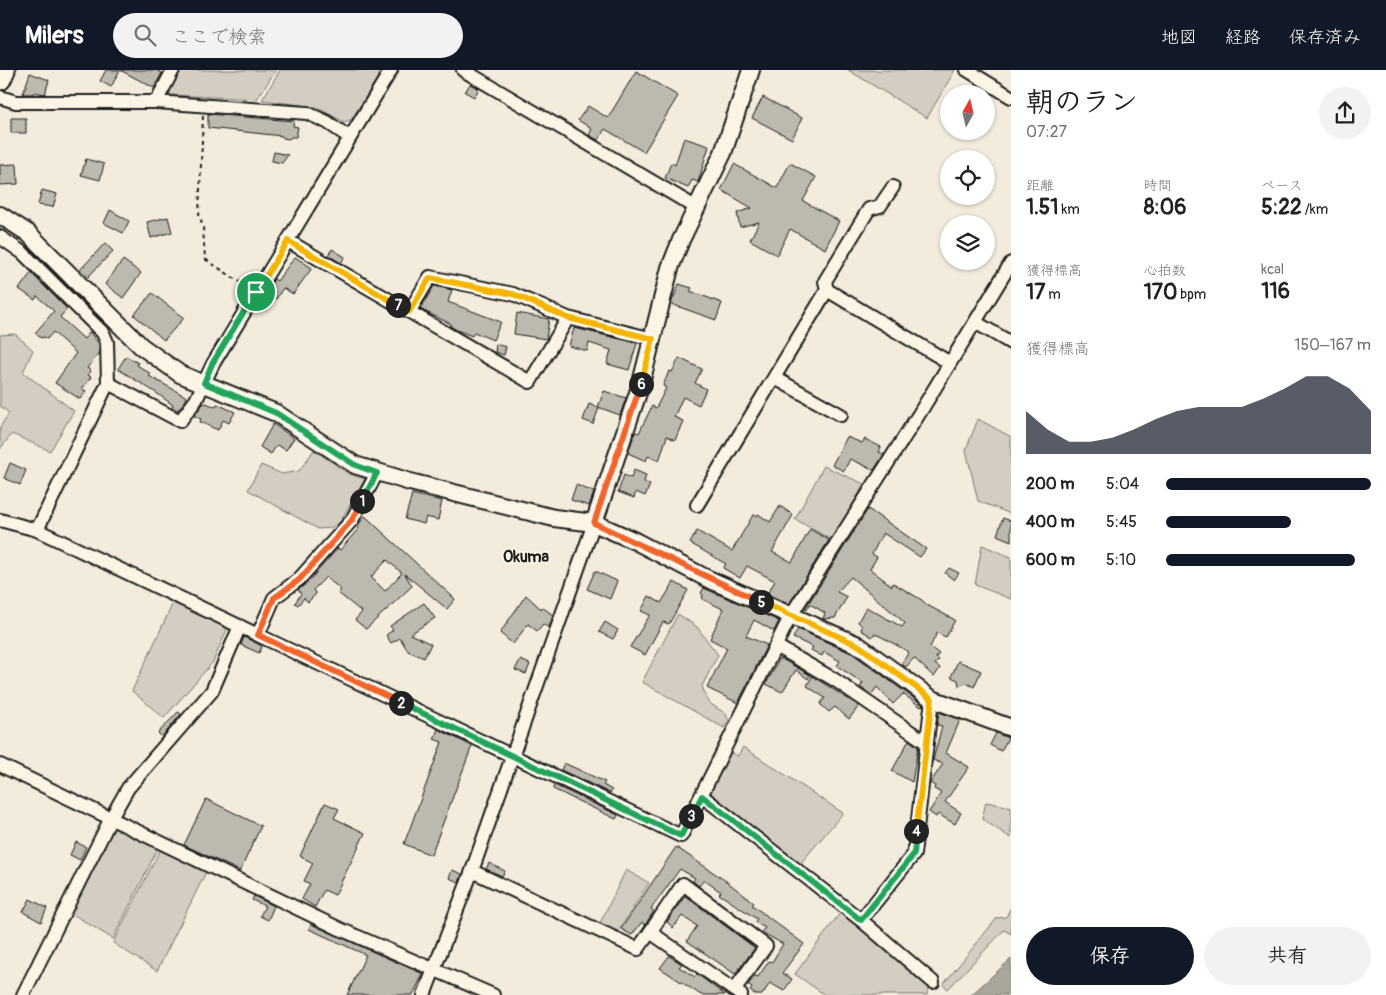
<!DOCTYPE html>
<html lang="ja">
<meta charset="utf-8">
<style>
body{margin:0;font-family:Pangolin,"Klee One",sans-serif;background:#f2f2f2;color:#202124;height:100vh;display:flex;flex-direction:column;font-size:19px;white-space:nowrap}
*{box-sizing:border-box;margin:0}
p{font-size:16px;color:#757577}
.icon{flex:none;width:28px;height:28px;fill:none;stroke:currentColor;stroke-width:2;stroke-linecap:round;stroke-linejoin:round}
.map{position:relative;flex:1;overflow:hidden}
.drawer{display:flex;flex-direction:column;background:#fff;width:375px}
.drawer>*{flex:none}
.needle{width:32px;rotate:8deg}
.fabs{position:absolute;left:940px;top:15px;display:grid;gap:10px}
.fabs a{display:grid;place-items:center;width:55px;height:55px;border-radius:50%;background:#fff;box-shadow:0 1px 4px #0004;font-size:25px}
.pin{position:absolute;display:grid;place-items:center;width:42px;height:42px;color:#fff;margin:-21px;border:2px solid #fff;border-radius:50%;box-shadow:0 1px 5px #0007}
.km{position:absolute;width:25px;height:25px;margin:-12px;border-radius:50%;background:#222;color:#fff;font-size:14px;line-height:25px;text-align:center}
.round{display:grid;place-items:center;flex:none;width:52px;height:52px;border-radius:26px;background:#f2f2f2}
.headline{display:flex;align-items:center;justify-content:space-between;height:85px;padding:0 15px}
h1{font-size:28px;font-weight:700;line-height:38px}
.metrics{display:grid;grid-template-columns:repeat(3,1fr);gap:8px;height:85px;padding:5px 15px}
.metrics div{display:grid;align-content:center}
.metrics b{font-size:21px;font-weight:700}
.metrics small{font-size:14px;font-weight:400}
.metrics p{font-size:14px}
.chart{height:140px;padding:10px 15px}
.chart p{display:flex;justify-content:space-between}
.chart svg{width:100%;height:90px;margin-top:5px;fill:#111827;opacity:.7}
.action{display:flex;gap:10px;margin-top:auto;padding:10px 15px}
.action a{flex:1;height:58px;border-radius:30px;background:#111827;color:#fff;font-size:20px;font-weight:700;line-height:58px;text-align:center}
.action a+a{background:#f2f2f2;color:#202124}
ul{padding:0 15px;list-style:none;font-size:16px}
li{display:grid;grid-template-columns:80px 60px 1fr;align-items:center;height:38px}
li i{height:12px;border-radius:6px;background:#111827}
header{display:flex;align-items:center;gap:30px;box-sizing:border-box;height:70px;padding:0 25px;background:#111827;color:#fff}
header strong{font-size:24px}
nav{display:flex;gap:28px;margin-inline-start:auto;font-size:18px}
.search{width:350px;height:45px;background:#f2f2f2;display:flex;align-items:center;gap:12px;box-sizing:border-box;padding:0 18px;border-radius:28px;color:#757577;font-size:19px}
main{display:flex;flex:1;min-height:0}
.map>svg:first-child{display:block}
.green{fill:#d3cec1;stroke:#78756e}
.water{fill:#aaa59b;stroke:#716e68}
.building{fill:#beb9ae;stroke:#1c1c1c;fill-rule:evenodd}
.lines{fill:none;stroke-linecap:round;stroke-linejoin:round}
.minor-casing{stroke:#1c1c1c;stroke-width:16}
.tertiary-casing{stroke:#1c1c1c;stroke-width:20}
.trunk-casing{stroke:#1c1c1c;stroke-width:25}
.path{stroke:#1c1c1c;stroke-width:2;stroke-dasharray:4 4;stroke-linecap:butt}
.minor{stroke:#fcf5e5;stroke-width:12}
.tertiary{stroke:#fcf5e5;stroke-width:16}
.trunk{stroke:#fcf5e5;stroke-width:21}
.split-1-casing{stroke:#fff;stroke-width:10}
.split-2-casing{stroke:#fff;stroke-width:10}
.split-3-casing{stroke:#fff;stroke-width:10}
.split-4-casing{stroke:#fff;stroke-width:10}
.split-5-casing{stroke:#fff;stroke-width:10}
.split-6-casing{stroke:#fff;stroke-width:10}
.split-7-casing{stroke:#fff;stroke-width:10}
.split-8-casing{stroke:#fff;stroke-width:10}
.split-1{stroke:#22a559;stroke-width:6}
.split-2{stroke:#f0652b;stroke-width:6}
.split-3{stroke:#22a559;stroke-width:6}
.split-4{stroke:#22a559;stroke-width:6}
.split-5{stroke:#f5b400;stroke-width:6}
.split-6{stroke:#f0652b;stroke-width:6}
.split-7{stroke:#f5b400;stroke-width:6}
.split-8{stroke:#f5b400;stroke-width:6}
.labels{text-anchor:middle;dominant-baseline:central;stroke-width:4;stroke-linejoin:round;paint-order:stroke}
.quarter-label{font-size:16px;font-weight:bold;fill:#1c1c1c;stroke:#fcf5e5}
</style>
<header>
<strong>Milers</strong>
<div class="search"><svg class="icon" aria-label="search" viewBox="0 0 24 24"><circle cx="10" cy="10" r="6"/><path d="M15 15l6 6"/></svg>ここで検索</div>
<nav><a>地図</a><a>経路</a><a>保存済み</a></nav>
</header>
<main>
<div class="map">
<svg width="1011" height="925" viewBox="0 0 1011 925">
<rect width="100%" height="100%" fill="#f3ecdd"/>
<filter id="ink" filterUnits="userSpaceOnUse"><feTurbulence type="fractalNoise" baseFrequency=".02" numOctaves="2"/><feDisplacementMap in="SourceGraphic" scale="10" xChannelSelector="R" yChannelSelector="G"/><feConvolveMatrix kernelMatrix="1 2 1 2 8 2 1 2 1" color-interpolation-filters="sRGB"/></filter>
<g filter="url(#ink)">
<path class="green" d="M181,0H276L257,29L171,25L169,20Z
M280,0H383L351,50L344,52L316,37L262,30Z
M848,0H955L927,48Z
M15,264L33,280L23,302L74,341L50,381L12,364L0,379V357L9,343L0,336V265Z
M978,349L1011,367V444L978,431L966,380Z
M314,380L349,404L365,409L340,452L331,458L318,459L248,420L261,395L282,404L299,401Z
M824,396L864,414L833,471L795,449Z
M982,475L1011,487V529L975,515Z
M173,533L228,557L213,592L164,648L132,621Z
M678,544L697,557L718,585L702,616L708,632L726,644L729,651L724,658L642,612Z
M743,677L843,743L800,794L710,723L729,682L738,686Z
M986,732L1011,737V768L982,749Z
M117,757L158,778L113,869L71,843L112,758Z
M161,778L207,800L157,901L113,873Z
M626,800L649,813L617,863L600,853Z
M1011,837V864L1004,860L948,919L943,915L997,848L1006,847Z
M840,843L930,915L927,925H825L795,904Z"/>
<path class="water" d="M1011,889V925H971Z"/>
<path class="building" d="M106,0H156L162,3L154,18L120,0L111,17L100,11Z
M636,1L678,26L644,82L605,59L598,70L589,65L592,59L578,50L588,36L608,48Z
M30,3L49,10L45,24L34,22L33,24H23Z
M470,14L479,19L474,27L465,22Z
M763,27L802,48L792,69L752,48Z
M208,44L294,51L293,56L298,57L296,67H291L289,69L283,68L282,66L208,58Z
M11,48H26V63H11Z
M684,68L709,76L698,112L692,110L688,118L665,108L671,93L675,95Z
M274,82L288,85L282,93L272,91Z
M86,89L104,94L100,110L81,105Z
M790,93L816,107L803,131L839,151L825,179L790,159L777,185L750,170L759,152L740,157L737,143L752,138L721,120L734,94L777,118Z
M17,94L18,114L0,115V95Z
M42,120L57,124L53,137L38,135Z
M110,140L129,151L123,163L104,153Z
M168,147L172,162L151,168L147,152Z
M105,173L113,181L88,207L80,200Z
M332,179L345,187L341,193L328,185Z
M295,187L312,198L293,224L283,218L276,229L266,223L274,209L277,211Z
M123,190L141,203L123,228L105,214Z
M31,203L67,239L60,247L84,269L90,262L99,274V284L87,298L91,301L88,305L91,307L82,319L86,322L80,329L55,313L76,283L53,262L47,269L44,267L41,268L35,263L54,241L37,226L35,230L19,219Z
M679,214L692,218L690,221L722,233L716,250L671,234Z
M434,216L452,220L448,232L501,252L493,270L474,262L472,266L457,260L450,256L451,254L420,239Z
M152,223L184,248L164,270L134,245Z
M517,243L549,249L546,269L514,264Z
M574,258L637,273L629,300L607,294L611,280L589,273L587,281L569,276Z
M496,274L506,277L504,285L495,282Z
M126,286L138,293L137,295L151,304L149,306L185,326L187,328L178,340L172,337L173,335L155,322L118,299Z
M679,288L702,299L695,313L706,319L699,335L683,327L674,347L683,351L675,370L667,366L659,391L648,386L646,391L628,383L635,362L639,363L652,336L656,338L666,318L663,316L669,301L672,302Z
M604,321L626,328L620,345L598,337Z
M206,333L216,337L217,334L235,342L229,353L223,350L218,360L200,352L201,349L194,346L203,334Z
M589,334L599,338L593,354L583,350Z
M273,354L294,368L286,380L277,375L271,384L260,377Z
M847,367L862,373L865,369L881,377L879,382L884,384L874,400L850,389L844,401L832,395Z
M10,393L26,400L20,415L4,408Z
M634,400L646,405L644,412L650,415L645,426L636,422L634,428L618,422L624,405L631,408Z
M576,415L594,422L589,436L571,430Z
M412,424L442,431L438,450L426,447L424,454L405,449Z
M780,436L793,445L772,482L792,492L810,459L829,470L789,534L767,524L775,511L747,496L740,508L723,498L726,494L690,473L697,461L732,481L753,445L757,446L758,444L770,452Z
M868,439L926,479L920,487L883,463L872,484L877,487L870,499L892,516L893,513L922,530L927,535L955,550L946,567L937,563L930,577L939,584L936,588L939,590L935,594L940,598L934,607L914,588L906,597L901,594L909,582L880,566L874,564L872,567L861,560L862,556L858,552L866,537L902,557L905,553L851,507L837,522L847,527L835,548L823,549L825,543L810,534L807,540L805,539Z
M365,446L455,529L447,539L405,504L412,516L366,559L355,550L362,542L338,523L341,520L326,507L313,520L316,524L308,532L304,528L298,535L295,533L301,524L298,520L307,513L338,478L340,480L359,458L357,457ZM387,490L402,503L385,521L371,507Z
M1003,448L1011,451V471L997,465Z
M949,498L959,503L954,510L945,503Z
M595,501L617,511L610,529L587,519Z
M674,512L688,520L669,554L663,552L645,585L630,577L650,545L641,541L649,526L661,533Z
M704,518L779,551L774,561L754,550L746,566L767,575L738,633L707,618L727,578L710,569L723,539L702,529L703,525L701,523Z
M526,525L541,539L542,537L553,545L549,558L543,554L537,561L528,554L513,574L500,563Z
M424,533L435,548L410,564L431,574L424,588L408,581L400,568L391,573L386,565L393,560L390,556Z
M605,552L618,560L613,569L599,562Z
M798,559L853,584L923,635L921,637L903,624L893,634L877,617L871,625L860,617L863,613L837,596L840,591L824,582L822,586L811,580L813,577L793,568Z
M244,567L262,576L259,583L241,575Z
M780,588L810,605L808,609L796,600L782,622L766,614Z
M520,590L530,594L526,604L515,600Z
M958,591L981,601L974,617L966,613L959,616L958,610L951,607Z
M812,606L859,636L849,649L835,637L829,642L820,634L825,628L807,616Z
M178,642L181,644L162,667L158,663Z
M939,642L960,650L946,683L969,697L945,732L961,743L955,754L938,744L936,747L929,742L941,723L934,719L935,716L930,713L943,694L933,690L942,656L937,655Z
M438,659L472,676L431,785L404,774L442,672L434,669Z
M996,663L1008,668L1001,681L990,675Z
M909,670L918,677L912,712L892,701Z
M564,693L605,712L603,715L612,720L610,723L561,700Z
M554,715L618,745L616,749L553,719Z
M206,729L261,756L240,801L184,775Z
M325,733L339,739L334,748L365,763L335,825L324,820L315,837L302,829L310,814L304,811L313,793L300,786Z
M76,772L86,777L80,790L70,785Z
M676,777L726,811L754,833L752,835L804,874L782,903L792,909L784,921L770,913L762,925H756L750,921L752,918L748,915L755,906L758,907L769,891L772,892L783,874L761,862L765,858L755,852L757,849L719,824L721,822L704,810L699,816L693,811L695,808L680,799L651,839L654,841L645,855L642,852L632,865L621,859Z
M489,793L505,801L502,806L486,799Z
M452,800L462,804L459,812L449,808Z
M254,826L274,836L268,850L260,846L265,836L252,830Z
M685,826L755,878L735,904L687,871L697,856L682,846L673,858L667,852Z
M30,829L47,838L41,852L23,842Z
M311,854L423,904L413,925H347L366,885L309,859Z
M669,886L682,894L679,897L695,907L697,904L725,925H701L660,898Z"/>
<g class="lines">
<g class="minor-casing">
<path id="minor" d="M463,0L697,138
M967,0L1011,27
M0,27L16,32H156L307,43L327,52L349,67
M156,32L173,0
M0,167L23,183L103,263L107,272L108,313L37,460
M288,171L530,312L568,248L653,269
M827,220L825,211L869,139L880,136L893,117
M409,242L430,207L513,224L568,248
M975,252L1011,273
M775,308L841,345
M108,313L180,351L196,330L213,294L391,0
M697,435L827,220L950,293
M0,450L37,460L681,766L791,545L919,344L1011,193
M258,565L274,528L299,509L352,450L377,403
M776,576L835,610L927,673
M0,695L340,859L493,925
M702,726L861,850L933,912
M472,801L638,879L650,862L741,925
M861,850L914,784L932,629
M650,862L683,814L766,876L734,920
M23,925L111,748L128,718L212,621L240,556
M424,925L472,801L594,453"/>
</g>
<g class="tertiary-casing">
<path id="tertiary" d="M0,145L28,163L141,276L180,304L276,343L355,395L410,412L554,448L594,453L635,471L708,509L858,575L932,629L1011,658
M594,453L640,317L670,198L681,170L723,83L751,0"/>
</g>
<g class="trunk-casing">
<path id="trunk" d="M0,9L4,0"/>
</g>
<path class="path" d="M203,46L199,144L203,157L205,189L246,216"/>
<use href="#minor" class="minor"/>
<use href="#tertiary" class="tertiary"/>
<use href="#trunk" class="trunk"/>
</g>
</g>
<g class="lines" filter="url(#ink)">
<g class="split-1-casing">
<path id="split-1" d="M256,222L212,294L204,313L276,343L355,395L377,403L362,431"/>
</g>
<g class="split-2-casing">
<path id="split-2" d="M362,431L352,450L299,510L274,528L258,565L401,633"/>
</g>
<g class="split-3-casing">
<path id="split-3" d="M401,633L681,766L691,746"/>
</g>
<g class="split-4-casing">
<path id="split-4" d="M691,746L702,726L861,850L914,784L916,761"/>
</g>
<g class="split-5-casing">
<path id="split-5" d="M761,532L858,575L932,629L916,761"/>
</g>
<g class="split-6-casing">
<path id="split-6" d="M641,314L594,453L761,532"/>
</g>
<g class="split-7-casing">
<path id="split-7" d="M398,235L409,242L430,208L513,224L568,248L653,269L641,314"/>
</g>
<g class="split-8-casing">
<path id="split-8" d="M256,222L288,171L398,235"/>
</g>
<use href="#split-1" class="split-1"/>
<use href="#split-2" class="split-2"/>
<use href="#split-3" class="split-3"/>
<use href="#split-4" class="split-4"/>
<use href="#split-5" class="split-5"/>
<use href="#split-6" class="split-6"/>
<use href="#split-7" class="split-7"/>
<use href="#split-8" class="split-8"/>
</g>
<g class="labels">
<g class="quarter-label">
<text x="526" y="487">Okuma</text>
</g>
</g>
</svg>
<div class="fabs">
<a><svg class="needle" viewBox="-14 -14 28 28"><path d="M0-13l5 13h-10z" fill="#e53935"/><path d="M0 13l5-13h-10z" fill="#757577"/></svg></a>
<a><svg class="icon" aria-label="locate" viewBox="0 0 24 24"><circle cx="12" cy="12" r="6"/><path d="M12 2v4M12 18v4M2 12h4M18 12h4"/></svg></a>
<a><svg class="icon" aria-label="layers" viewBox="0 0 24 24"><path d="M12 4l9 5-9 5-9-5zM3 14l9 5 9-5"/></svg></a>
</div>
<div class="pin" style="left:256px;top:222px;background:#1e9e55"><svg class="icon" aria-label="arrive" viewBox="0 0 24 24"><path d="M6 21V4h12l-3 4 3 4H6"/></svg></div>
<b class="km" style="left:362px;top:431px">1</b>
<b class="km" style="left:401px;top:633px">2</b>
<b class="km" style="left:691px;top:746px">3</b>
<b class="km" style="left:916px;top:761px">4</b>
<b class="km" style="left:761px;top:532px">5</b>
<b class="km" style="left:641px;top:314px">6</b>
<b class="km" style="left:398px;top:235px">7</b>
</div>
<section class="drawer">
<div class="headline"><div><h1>朝のラン</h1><p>07:27</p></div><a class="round"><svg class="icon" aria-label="share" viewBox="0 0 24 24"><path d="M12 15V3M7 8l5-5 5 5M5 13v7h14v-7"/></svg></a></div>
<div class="metrics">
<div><p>距離</p><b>1.51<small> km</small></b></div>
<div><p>時間</p><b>8:06</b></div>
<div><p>ペース</p><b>5:22<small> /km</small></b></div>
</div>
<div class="metrics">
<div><p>獲得標高</p><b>17<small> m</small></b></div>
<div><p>心拍数</p><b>170<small> bpm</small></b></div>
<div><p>kcal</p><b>116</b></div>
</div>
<div class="chart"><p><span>獲得標高</span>150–167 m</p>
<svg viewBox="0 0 160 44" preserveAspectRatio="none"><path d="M0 44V23L10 32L20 38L30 38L40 36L50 32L60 27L70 23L80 21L90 21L100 21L110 17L120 12L130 6L140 6L150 12L160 23V44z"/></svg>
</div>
<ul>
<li><b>200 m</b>5:04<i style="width:100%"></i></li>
<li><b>400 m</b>5:45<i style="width:61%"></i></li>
<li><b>600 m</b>5:10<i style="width:92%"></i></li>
</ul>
<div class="action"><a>保存</a><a>共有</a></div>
</section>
</main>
